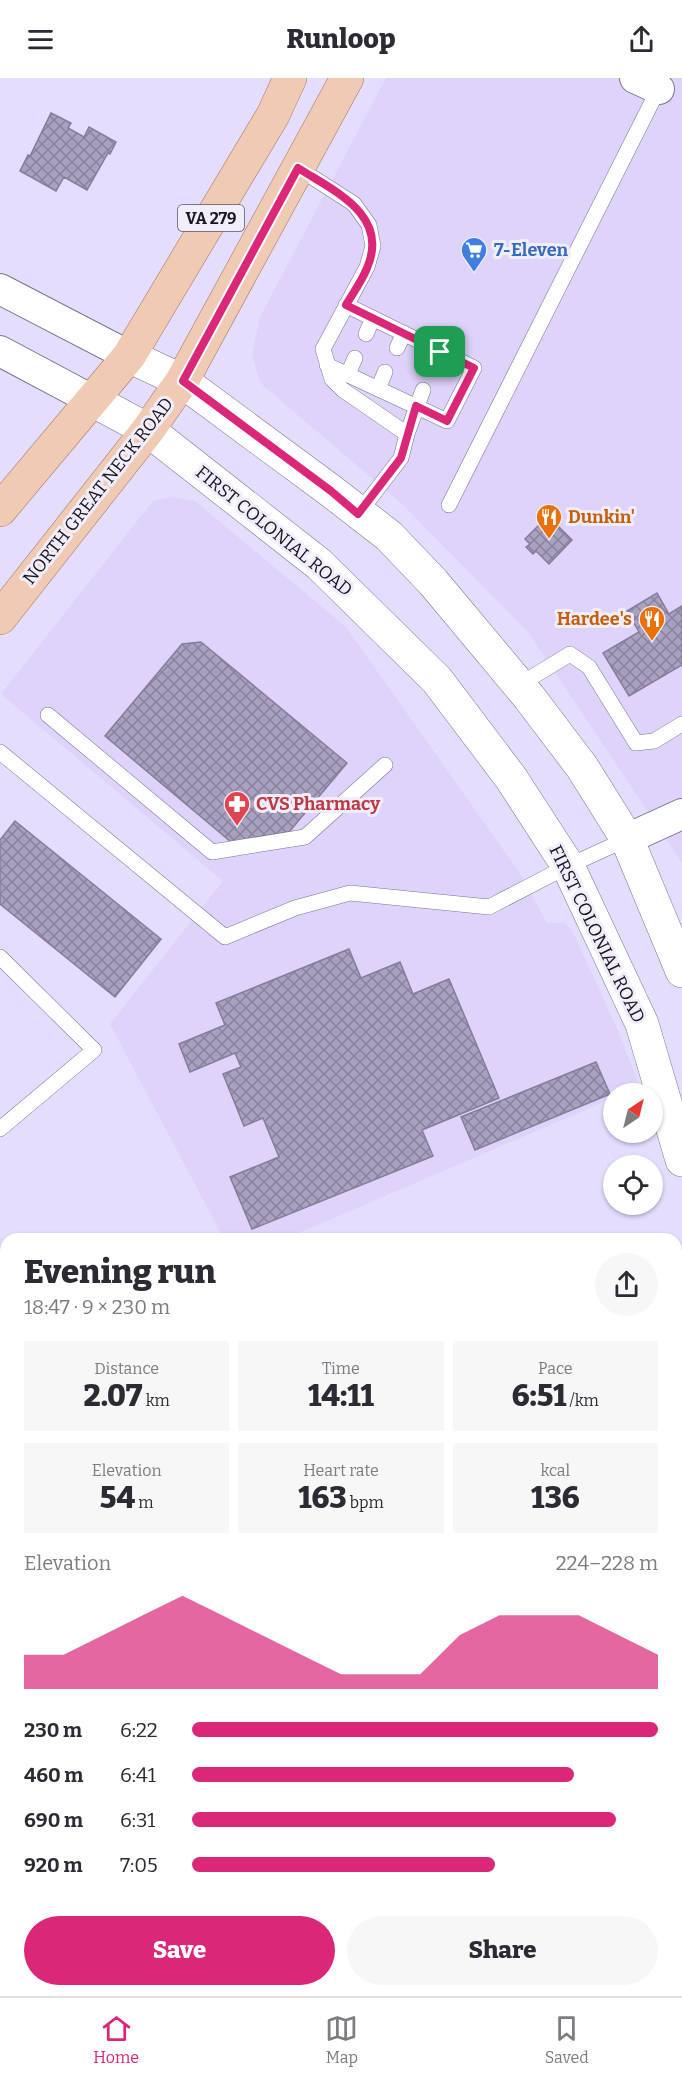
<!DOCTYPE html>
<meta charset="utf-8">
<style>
body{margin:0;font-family:Bitter,serif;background:#f7f7f7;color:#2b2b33;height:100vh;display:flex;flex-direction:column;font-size:22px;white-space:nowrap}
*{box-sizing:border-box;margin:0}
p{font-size:20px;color:#7c7c81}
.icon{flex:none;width:33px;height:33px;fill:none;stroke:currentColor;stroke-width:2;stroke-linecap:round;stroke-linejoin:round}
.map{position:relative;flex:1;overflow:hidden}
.panel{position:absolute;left:0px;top:1155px;width:682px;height:764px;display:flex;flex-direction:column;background:#fff;border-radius:18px 18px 0 0;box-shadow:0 2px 4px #0004}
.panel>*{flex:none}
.needle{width:39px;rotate:35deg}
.tools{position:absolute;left:603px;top:1005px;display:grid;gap:12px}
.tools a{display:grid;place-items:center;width:60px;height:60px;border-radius:50%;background:#fff;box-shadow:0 2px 4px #0004;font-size:30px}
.pin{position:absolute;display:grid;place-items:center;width:51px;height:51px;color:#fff;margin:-26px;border-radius:12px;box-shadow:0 3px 9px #0006}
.round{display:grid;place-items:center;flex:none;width:63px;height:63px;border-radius:32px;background:#f7f7f7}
.summary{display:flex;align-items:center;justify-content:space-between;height:102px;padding:0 24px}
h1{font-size:33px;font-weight:800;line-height:45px}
.metrics{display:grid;grid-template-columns:repeat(3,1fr);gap:9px;height:102px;padding:6px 24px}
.metrics div{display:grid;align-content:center;border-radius:0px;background:#f7f7f7;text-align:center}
.metrics b{font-size:30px;font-weight:800}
.metrics small{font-size:16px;font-weight:400}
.metrics p{font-size:16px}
.chart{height:168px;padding:12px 24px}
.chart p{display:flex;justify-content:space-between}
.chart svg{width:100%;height:108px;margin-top:6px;fill:#db2777;opacity:.7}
.cta{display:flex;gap:12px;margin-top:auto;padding:12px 24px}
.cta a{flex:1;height:69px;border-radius:36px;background:#db2777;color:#fff;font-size:24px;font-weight:800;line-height:69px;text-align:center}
.cta a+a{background:#f7f7f7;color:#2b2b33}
ul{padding:0 24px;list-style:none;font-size:20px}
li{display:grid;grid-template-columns:96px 72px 1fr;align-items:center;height:45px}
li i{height:15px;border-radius:8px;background:#db2777}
header{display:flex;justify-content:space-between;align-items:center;height:78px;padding:0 24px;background:#fff;font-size:27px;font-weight:800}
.tabs{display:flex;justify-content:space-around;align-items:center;height:84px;border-top:2px solid #e1e1e2;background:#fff;font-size:16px;color:#7c7c81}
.tabs a{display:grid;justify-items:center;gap:3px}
.tabs .current{color:#db2777}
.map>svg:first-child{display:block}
.built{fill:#ded3fb}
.building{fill:url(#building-cross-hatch);stroke:#857d9a;stroke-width:1.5}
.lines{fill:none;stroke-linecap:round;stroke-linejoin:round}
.service-casing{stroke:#7b7390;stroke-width:16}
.minor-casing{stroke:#7b7390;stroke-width:32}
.secondary-casing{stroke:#7b7390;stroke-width:34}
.primary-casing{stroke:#9f745f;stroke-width:34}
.service{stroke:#fff;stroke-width:15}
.minor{stroke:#fff;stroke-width:30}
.secondary{stroke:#fff;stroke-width:33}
.primary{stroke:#f1cab3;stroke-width:33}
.route-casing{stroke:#fff;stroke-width:12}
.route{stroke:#db2777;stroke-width:8}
.labels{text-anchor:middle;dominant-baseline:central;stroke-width:6;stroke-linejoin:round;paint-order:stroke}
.shield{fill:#f1edfb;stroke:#5a5662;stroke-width:1.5}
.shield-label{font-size:16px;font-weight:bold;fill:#191621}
.shop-label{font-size:18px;font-weight:bold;fill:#366cbe;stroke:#f1edfb;text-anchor:start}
.street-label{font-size:18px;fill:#191621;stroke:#f1edfb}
.food-label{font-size:18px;font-weight:bold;fill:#c56008;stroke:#f1edfb;text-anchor:start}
.health-label{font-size:18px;font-weight:bold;fill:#be3a42;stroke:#f1edfb;text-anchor:start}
</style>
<header><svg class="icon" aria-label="menu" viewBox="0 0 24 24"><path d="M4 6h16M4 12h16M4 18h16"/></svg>Runloop<svg class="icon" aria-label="share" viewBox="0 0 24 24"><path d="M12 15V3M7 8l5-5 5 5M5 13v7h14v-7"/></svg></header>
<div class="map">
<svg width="682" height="1918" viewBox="0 0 682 1918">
<defs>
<pattern id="building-cross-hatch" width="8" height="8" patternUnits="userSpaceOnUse" patternTransform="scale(1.5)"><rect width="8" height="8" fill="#a9a1c0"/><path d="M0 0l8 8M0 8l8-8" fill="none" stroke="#89829c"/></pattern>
</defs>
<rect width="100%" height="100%" fill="#e5ddfe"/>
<path class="built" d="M386,0H682V785L528,554L400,424L260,305L252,276L260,239Z
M172,419L195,423L346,549L519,794L547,845H564L572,852L615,946L640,1008L623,1015L614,1016L613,1020L285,1161H224L110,946L223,803L1,616L153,423Z"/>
<path class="building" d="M51,35L71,45L68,50L84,59L89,49L116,64L110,76L108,75L87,112L64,99L56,113L20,93L28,77L30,78Z
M548,438L572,462L549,486L536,473L533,476L526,469L530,466L525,461Z
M657,515L669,536L682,528V587L629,618L603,575L639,554L627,533Z
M201,564L347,685L289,754L231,764L105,658L182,566Z
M15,743L161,861L115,919L0,826V762Z
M349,871L361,900L400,884L413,916L449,901L499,1020L422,1052L433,1078L252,1151L230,1099L279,1079L263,1040L244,1048L223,996L241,989L235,975L190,994L179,966L225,947L216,925Z
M596,984L610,1016L475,1072L461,1039Z
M0,1447L6,1449V1496L0,1495Z
M0,1634L6,1636V1683L3,1682L2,1685H0Z
M6,1749V1833L3,1834L0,1807V1750Z
M15,1912H63L62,1918H14Z
M480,1912H547V1918H479Z"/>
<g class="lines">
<g class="service-casing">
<path id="service" d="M298,90L354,126L369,147L373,168L367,189L323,271L332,301L343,312L407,356L401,380L358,436
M366,256L373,240
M397,270L404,255
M327,287L447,343L474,290L346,227
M348,296L355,280
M378,311L385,294
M407,356L423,312
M449,427L661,6
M519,607L570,576L589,589L636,665L654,663L682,646
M48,637L212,774L305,759L385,687
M0,674L225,859L295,830L350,815L489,829L568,788L627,761
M0,879L94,972L0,1051"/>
</g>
<g class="minor-casing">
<path id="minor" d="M635,0L659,11
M0,211L129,278
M0,273L92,322
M627,761L682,736
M0,1575L6,1576
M374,1912L375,1918"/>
</g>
<g class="secondary-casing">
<path id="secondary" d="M129,278L182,303L331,413L389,458L433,504L529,619L582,689L627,761L682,893
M92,322L148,352L319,486L437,602L511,700L568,788L642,946L682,1082
M676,1671L682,1637
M636,1918L637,1912"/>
</g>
<g class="primary-casing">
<path id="primary" d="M0,432L129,278L273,37L290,0
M0,540L148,352L182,303L347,0"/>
</g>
<use href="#service" class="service"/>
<use href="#minor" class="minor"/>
<use href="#secondary" class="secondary"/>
<use href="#primary" class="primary"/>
</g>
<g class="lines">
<g class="route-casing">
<path id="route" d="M298,90C334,113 390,137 367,190C362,203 353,215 346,227L474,290L447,343L416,328L401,380L358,436L331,413L183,303Z"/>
</g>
<use href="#route" class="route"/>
</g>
<defs>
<g id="supermarket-pin" transform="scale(1.35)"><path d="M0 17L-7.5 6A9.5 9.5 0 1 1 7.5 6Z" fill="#3f7fe0" stroke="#f1edfb"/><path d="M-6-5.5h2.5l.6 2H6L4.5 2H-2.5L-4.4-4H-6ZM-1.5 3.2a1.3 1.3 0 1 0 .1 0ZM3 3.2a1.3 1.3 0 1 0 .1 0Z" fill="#fff"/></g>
<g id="restaurant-pin" transform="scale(1.35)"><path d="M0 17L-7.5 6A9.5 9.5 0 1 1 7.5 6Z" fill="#e8710a" stroke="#f1edfb"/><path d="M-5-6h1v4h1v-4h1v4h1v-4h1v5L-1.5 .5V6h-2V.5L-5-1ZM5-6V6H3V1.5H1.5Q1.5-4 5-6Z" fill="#fff"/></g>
<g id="pharmacy-pin" transform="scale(1.35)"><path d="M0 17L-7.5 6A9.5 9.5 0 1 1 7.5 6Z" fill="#e0444e" stroke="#f1edfb"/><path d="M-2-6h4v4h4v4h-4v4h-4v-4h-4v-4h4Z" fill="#fff"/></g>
</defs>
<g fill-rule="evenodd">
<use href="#supermarket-pin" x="474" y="172"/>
<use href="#restaurant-pin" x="549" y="439"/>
<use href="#restaurant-pin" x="652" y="541"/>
<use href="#pharmacy-pin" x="237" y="726"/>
</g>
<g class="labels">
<rect class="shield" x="178" y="127" width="66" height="26" rx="4.5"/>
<g class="shield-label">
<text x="211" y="140">VA 279</text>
</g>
<g class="shop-label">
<text x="494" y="172">7-Eleven</text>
</g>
<g class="street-label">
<text transform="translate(98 413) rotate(-52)">NORTH GREAT NECK ROAD</text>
<text transform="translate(274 453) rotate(39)">FIRST COLONIAL ROAD</text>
<text transform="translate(597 856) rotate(64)">FIRST COLONIAL ROAD</text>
</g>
<g class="food-label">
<text x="568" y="439">Dunkin'</text>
<text x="632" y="541" text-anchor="end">Hardee's</text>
</g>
<g class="health-label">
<text x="256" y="726">CVS Pharmacy</text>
</g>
</g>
</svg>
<div class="tools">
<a><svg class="needle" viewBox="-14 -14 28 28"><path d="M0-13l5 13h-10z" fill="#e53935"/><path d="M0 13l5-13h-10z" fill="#7c7c81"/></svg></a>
<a><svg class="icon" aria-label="locate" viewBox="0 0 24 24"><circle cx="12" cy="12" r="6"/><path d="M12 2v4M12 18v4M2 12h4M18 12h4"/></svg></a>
</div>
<div class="pin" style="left:440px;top:274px;background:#1e9e55"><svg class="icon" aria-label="arrive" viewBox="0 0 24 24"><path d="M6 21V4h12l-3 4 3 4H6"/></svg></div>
<section class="panel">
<div class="summary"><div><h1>Evening run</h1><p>18:47 · 9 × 230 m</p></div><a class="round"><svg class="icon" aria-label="share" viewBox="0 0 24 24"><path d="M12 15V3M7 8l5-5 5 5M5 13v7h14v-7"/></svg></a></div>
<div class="metrics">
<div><p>Distance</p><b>2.07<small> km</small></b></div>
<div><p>Time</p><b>14:11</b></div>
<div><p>Pace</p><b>6:51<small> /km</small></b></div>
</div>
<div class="metrics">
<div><p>Elevation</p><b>54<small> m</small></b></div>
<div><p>Heart rate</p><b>163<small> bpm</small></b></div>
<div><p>kcal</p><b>136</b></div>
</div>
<div class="chart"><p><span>Elevation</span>224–228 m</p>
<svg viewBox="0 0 160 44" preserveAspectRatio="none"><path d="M0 44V30L10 30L20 22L30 14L40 6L50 14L60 22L70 30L80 38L90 38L100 38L110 22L120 14L130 14L140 14L150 22L160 30V44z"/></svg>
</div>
<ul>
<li><b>230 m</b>6:22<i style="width:100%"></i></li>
<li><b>460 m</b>6:41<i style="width:82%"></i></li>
<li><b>690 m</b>6:31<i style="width:91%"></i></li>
<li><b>920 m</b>7:05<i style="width:65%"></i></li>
</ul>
<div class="cta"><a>Save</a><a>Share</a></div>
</section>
</div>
<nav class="tabs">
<a class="current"><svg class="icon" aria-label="home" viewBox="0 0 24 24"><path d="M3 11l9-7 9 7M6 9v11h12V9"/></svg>Home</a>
<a><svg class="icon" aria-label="map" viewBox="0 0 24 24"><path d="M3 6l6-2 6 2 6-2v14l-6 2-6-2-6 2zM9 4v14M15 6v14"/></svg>Map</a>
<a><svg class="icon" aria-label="saved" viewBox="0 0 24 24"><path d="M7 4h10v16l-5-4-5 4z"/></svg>Saved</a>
</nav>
